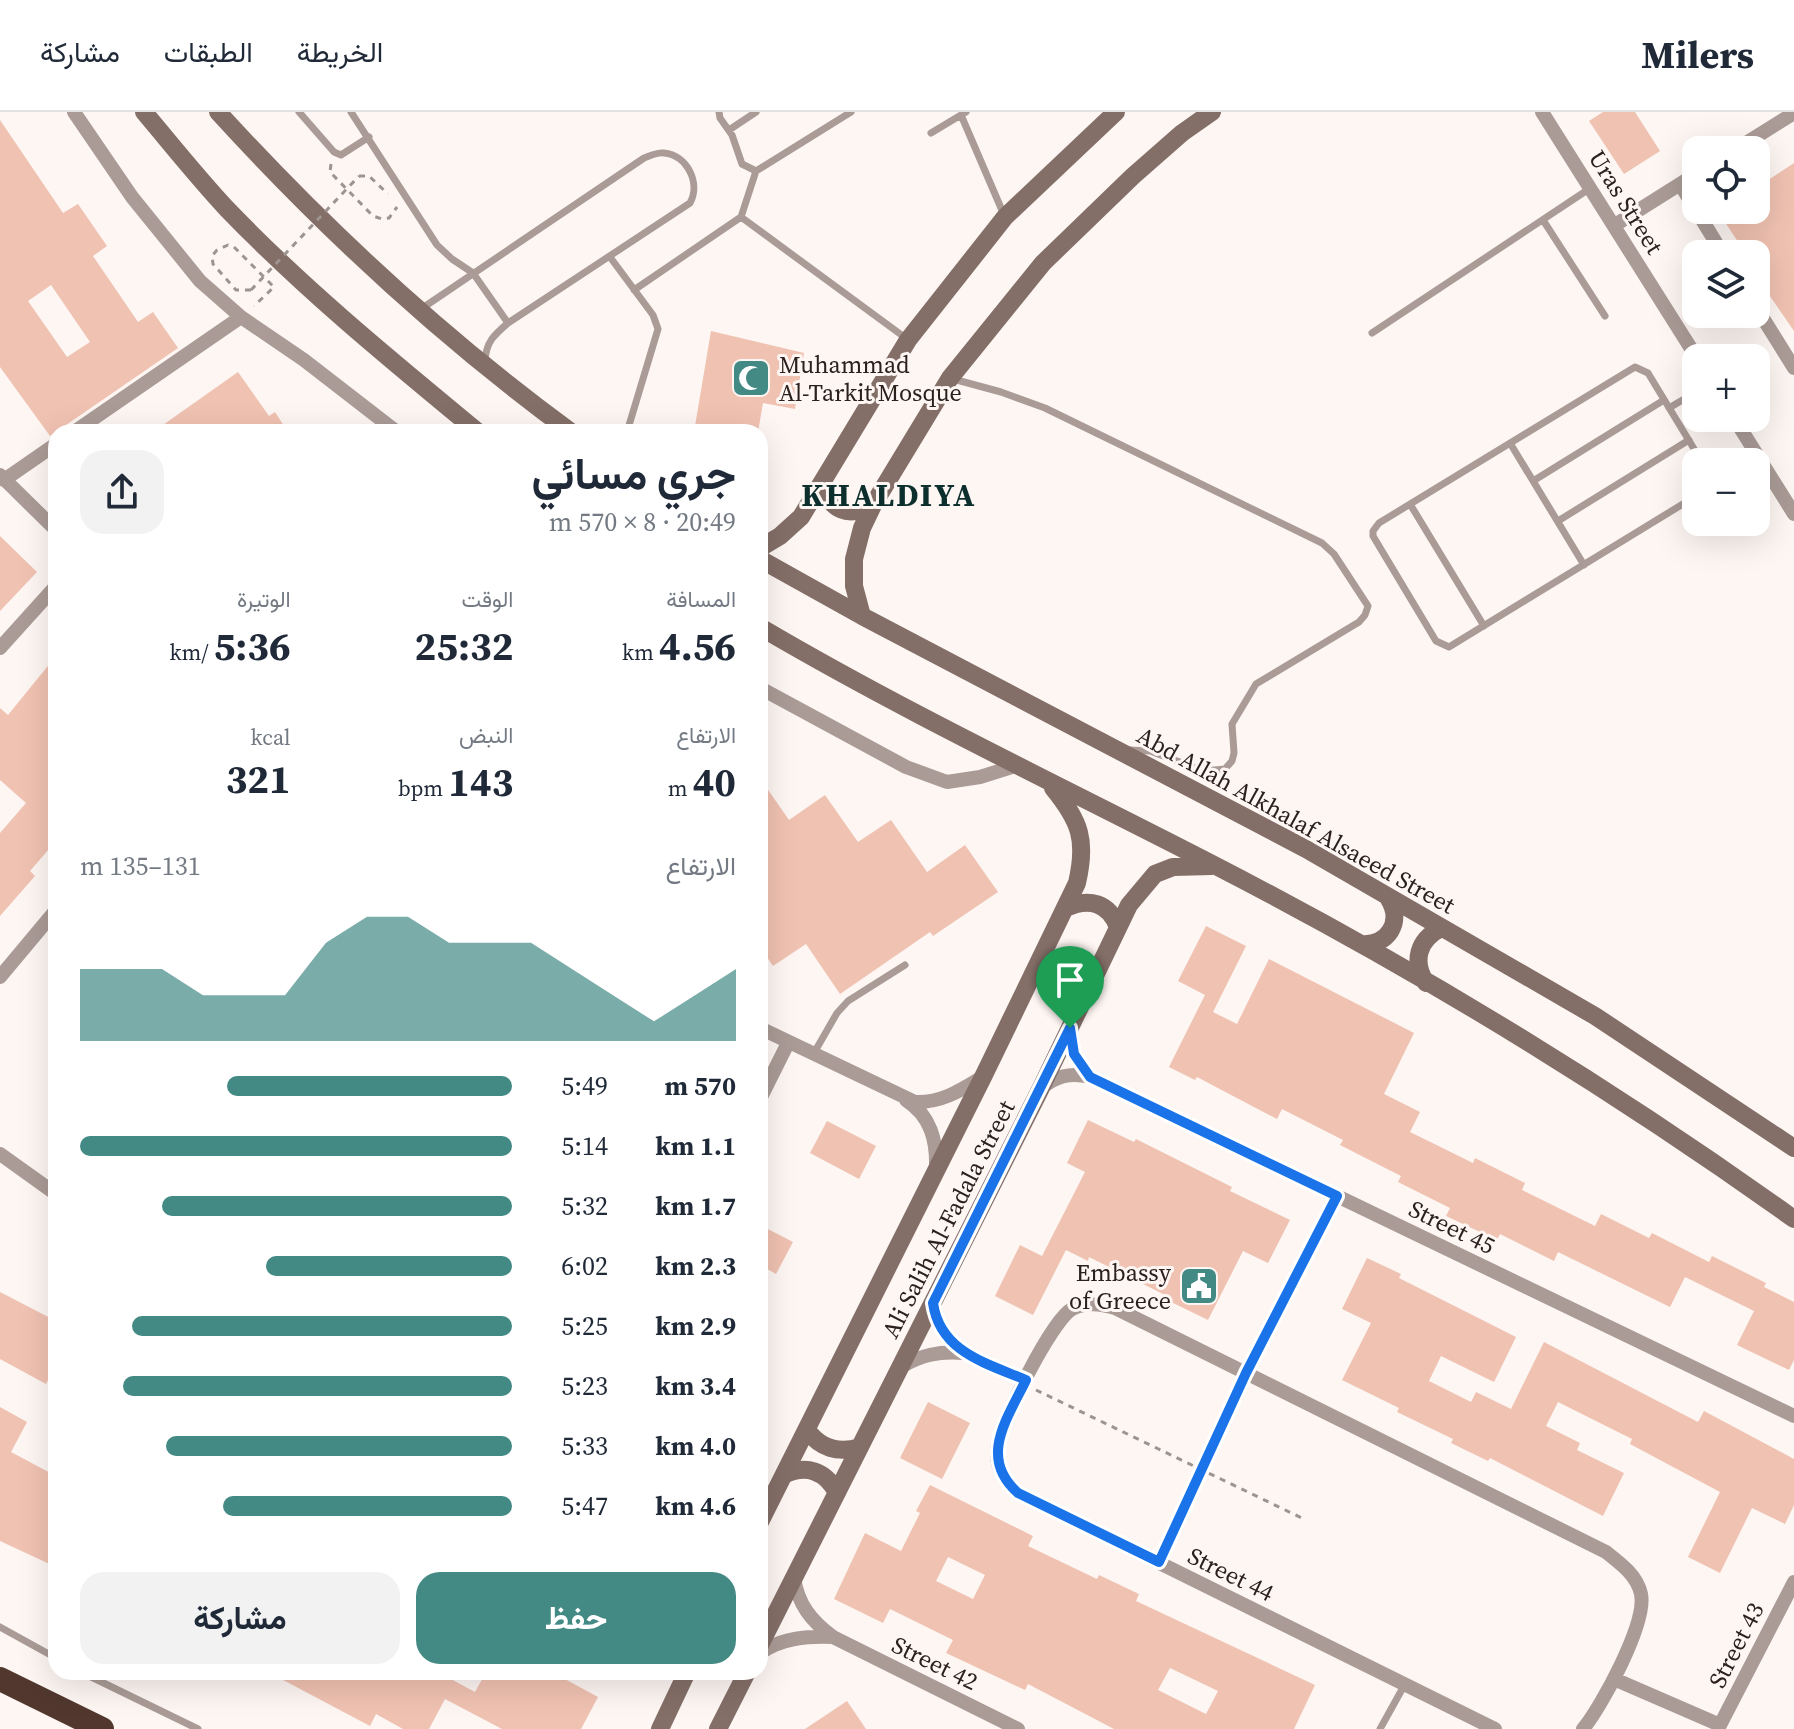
<!DOCTYPE html>
<html lang="ar">
<meta charset="utf-8">
<style>
body{margin:0;font-family:"Source Serif 4",Vazirmatn,serif;background:#f2f2f3;color:#1f2937;direction:rtl;height:100vh;display:flex;flex-direction:column;font-size:30px;white-space:nowrap}
*{box-sizing:border-box;margin:0}
p{font-size:26px;color:#747a83}
.icon{flex:none;width:44px;height:44px;fill:none;stroke:currentColor;stroke-width:2;stroke-linecap:round;stroke-linejoin:round}
.map{position:relative;flex:1;overflow:hidden;direction:ltr}
.side{position:absolute;left:48px;top:312px;width:720px;height:1256px;display:flex;flex-direction:column;background:#fff;border-radius:24px;box-shadow:0 8px 32px #0002;direction:rtl}
.side>*{flex:none}
.controls{position:absolute;left:1682px;top:24px;display:grid;gap:16px}
.controls a{display:grid;place-items:center;width:88px;height:88px;border-radius:16px;background:#fff;box-shadow:0 8px 32px #0002;font-size:40px}
.pin{position:absolute;display:grid;place-items:center;width:68px;height:68px;color:#fff;margin:-82px -34px;border-radius:50% 50% 50% 0;rotate:-45deg;box-shadow:0 0 8px #0007}
.pin .icon{rotate:45deg}
.round{display:grid;place-items:center;flex:none;width:84px;height:84px;border-radius:24px;background:#f2f2f3}
.overview{display:flex;align-items:center;justify-content:space-between;height:136px;padding:0 32px}
h1{font-size:44px;font-weight:700;line-height:60px}
.figures{display:grid;grid-template-columns:repeat(3,1fr);gap:12px;height:136px;padding:8px 32px}
.figures div{display:grid;align-content:center}
.figures b{font-size:40px;font-weight:700}
.figures small{font-size:22px;font-weight:400}
.figures p{font-size:22px}
.chart{height:224px;padding:16px 32px}
.chart p{display:flex;justify-content:space-between}
.chart svg{width:100%;height:144px;margin-top:8px;fill:#438a85;opacity:.7}
.action{display:flex;gap:16px;margin-top:auto;padding:16px 32px}
.action a{flex:1;height:92px;border-radius:24px;background:#438a85;color:#fff;font-size:32px;font-weight:700;line-height:92px;text-align:center}
.action a+a{background:#f2f2f3;color:#1f2937}
ul{padding:0 32px;list-style:none;font-size:26px}
li{display:grid;grid-template-columns:128px 96px 1fr;align-items:center;height:60px}
li i{height:20px;border-radius:10px;background:#438a85}
header{display:flex;align-items:center;gap:48px;box-sizing:border-box;height:112px;padding:0 40px;background:#fff;border-bottom:2px solid #e0e1e3}
header strong{font-size:38px}
nav{display:flex;gap:44px;margin-inline-start:auto;font-size:28px}
.map>svg:first-child{display:block}
.building{fill:#f0c2b2;fill-rule:evenodd}
.lines{fill:none;stroke-linecap:round;stroke-linejoin:round}
.path{stroke:#9d9490;stroke-width:3;stroke-dasharray:6 6;stroke-linecap:butt}
.lane{stroke:#aa9b96;stroke-width:7}
.street{stroke:#aa9b96;stroke-width:14}
.secondary{stroke:#846f68;stroke-width:18}
.highway{stroke:#51372e;stroke-width:24}
.path-bridge{stroke:#9d9490;stroke-width:3;stroke-dasharray:6 6;stroke-linecap:butt}
.route-casing{stroke:#fff;stroke-width:16}
.route{stroke:#1a73e8;stroke-width:10}
.labels{text-anchor:middle;dominant-baseline:central;stroke-width:6;stroke-linejoin:round;paint-order:stroke}
.street-label{font-size:24px;fill:#2c201c;stroke:#fdf6f3}
.poi-label{font-size:24px;fill:#2c201c;stroke:#fdf6f3;text-anchor:start}
.district-label{font-size:32px;font-weight:bold;letter-spacing:2px;fill:#0c2f2d;stroke:#fdf6f3}
</style>
<header>
<strong>Milers</strong>
<nav><a>الخريطة</a><a>الطبقات</a><a>مشاركة</a></nav>
</header>
<div class="map">
<svg width="1794" height="1617" viewBox="0 0 1794 1617">
<rect width="100%" height="100%" fill="#fdf6f3"/>
<path class="building" d="M1603,0H1635L1660,39L1624,62L1589,9Z
M0,8L63,101L78,92L107,134L93,144L138,210L153,200L178,236L50,324L0,255ZM51,173L90,230L67,245L28,189Z
M1794,51V219L1756,164V142H1746L1717,98H1756V76Z
M711,219L804,241L795,297L763,291L758,320H694Z
M238,260L269,304L275,300L288,320H153Z
M0,424L37,460L0,499Z
M56,544V729L30,759L35,764L0,804V721L26,691L0,668V596L8,603Z
M760,666L789,708L825,683L858,730L891,708L927,760L965,733L998,780L933,824L930,820L840,882L806,832L773,854L760,835Z
M1206,814L1246,834L1213,900L1237,912L1269,847L1414,921L1384,982L1420,1000L1410,1020L1473,1051L1475,1046L1525,1071L1522,1078L1595,1114L1601,1102L1649,1126L1652,1121L1709,1150L1712,1144L1766,1171L1764,1175L1794,1190V1248L1789,1258L1737,1233L1754,1199L1685,1165L1670,1195L1558,1140L1554,1149L1500,1122L1497,1128L1446,1104L1450,1096L1398,1070L1401,1064L1340,1033L1343,1028L1282,997L1277,1007L1197,965L1195,968L1169,955L1205,883L1178,869Z
M1088,1008L1134,1030L1136,1027L1232,1075L1230,1079L1290,1108L1268,1151L1243,1139L1208,1208L1165,1187L1167,1184L1089,1145L1088,1149L1066,1138L1033,1203L995,1184L1020,1133L1042,1144L1085,1060L1067,1051Z
M827,1009L876,1034L859,1067L810,1041Z
M760,1113L793,1130L776,1162L760,1153Z
M1367,1146L1401,1162L1399,1166L1516,1225L1494,1270L1441,1244L1429,1269L1471,1290L1476,1280L1511,1297L1544,1230L1698,1310L1704,1299L1794,1347V1393L1785,1412L1752,1396L1720,1461L1688,1445L1720,1380L1630,1332L1632,1327L1558,1290L1546,1314L1580,1331L1577,1338L1624,1361L1603,1404L1490,1346L1488,1349L1451,1331L1453,1327L1397,1300L1399,1296L1342,1268L1371,1211L1342,1197Z
M0,1180L56,1209V1254L46,1272L0,1247Z
M928,1290L970,1311L942,1367L900,1346Z
M0,1295L27,1310L11,1340L56,1364V1455L0,1429Z
M930,1373L1033,1424L1028,1434L1097,1467L1099,1463L1139,1482L1136,1489L1315,1573L1294,1617H1114L1028,1572L1025,1578L946,1541L953,1528L890,1497L883,1511L834,1487L865,1421L901,1439L920,1401L916,1399ZM948,1445L985,1463L973,1487L936,1469ZM1170,1556L1218,1579L1206,1602L1158,1578Z
M268,1560H438L475,1580L486,1560H552L598,1585L581,1617H502L445,1587L429,1617H403L376,1602L370,1614Z
M847,1589L866,1617H805Z"/>
<g class="lines">
<path class="path" d="M331,52L330,60L373,104L382,107L389,106L397,95
M359,64H369L388,82
M251,178H236L213,152L212,144L217,138L228,133L234,135L274,175L254,194
M1036,1278L1306,1408
M1165,1436L1239,1276"/>
<path class="lane" d="M299,0L334,40L341,43L369,25
M351,0L437,133L452,147L473,161L508,211
M719,0L720,6L732,23L742,52L756,59L851,0
M961,3L1004,103
M729,18L756,0
M931,21L966,0
M741,105L907,227
M1543,108L1605,204
M610,145L653,203L658,217L627,320
M634,178L741,105L756,59
M421,197L644,46C650,44 657,40 664,41C687,43 701,71 690,91L508,211C494,223 486,230 485,249
M1372,221L1589,77
M953,267L1001,280L1045,296L1322,431L1334,442L1368,494L1365,503L1359,510L1256,572L1232,612L1234,641L1232,649L1225,657L1204,659L1150,639L1130,638
M1669,296L1696,280
M1510,331L1584,453
M1533,369L1664,288
M1696,384L1449,535L1436,529L1373,424V419L1379,411L1635,255L1648,261L1702,350
M1410,392L1484,514
M1558,409L1689,328
M814,941L837,901L848,889L905,853
M0,1515L56,1546
M81,1560L198,1617
M1380,1617L1405,1572"/>
<path class="street" d="M74,0L132,85L200,169L241,205L304,248L397,320
M1542,0L1697,246
M1735,38L1794,1
M1680,72L1723,142
M1615,113L1696,62
M1756,195L1794,256
M1734,306L1794,402
M74,320L241,205
M0,363L56,418
M4,368L56,332
M0,536L56,474
M760,576L906,655L947,670L980,665L1015,654
M0,865L56,798
M760,916L915,990C942,991 961,978 984,964
M1070,916L1074,942L1090,964
M1040,977C1056,964 1070,960 1090,965L1794,1304
M760,987L788,931
M906,988C931,1004 937,1029 936,1057
M0,1042L56,1082
M933,1191C941,1240 985,1251 1026,1268
M901,1255C921,1243 939,1239 963,1241
M1246,1261L1337,1084
M794,1466C798,1492 811,1509 833,1525L1018,1617
M760,1541C781,1526 807,1524 833,1525
M1614,1567L1720,1613
M1495,1617L1018,1381C1005,1370 996,1357 997,1339C998,1314 1052,1208 1072,1197C1086,1190 1100,1192 1115,1196L1606,1440C1620,1451 1637,1463 1641,1482C1647,1511 1602,1594 1583,1617
M1718,1617L1794,1470"/>
<path class="secondary" d="M144,0C171,32 198,66 227,97C305,178 392,249 478,320
M218,0C324,116 444,227 571,320
M823,372C830,399 848,406 873,393
M760,436L780,424L801,405L908,228L1005,105L1116,0
M760,447L862,504L1306,737L1595,904L1794,1036
M862,504L854,474V447L862,416L873,393L950,266L1043,151L1133,64L1182,21L1212,0
M760,515C908,602 1063,675 1216,754C1416,857 1611,976 1794,1107
M1066,796C1089,785 1109,791 1118,815
M1361,832C1388,834 1403,810 1389,787
M1426,871C1412,849 1418,828 1441,816
M807,1318C820,1336 838,1342 860,1335
M784,1363C806,1352 826,1359 837,1381
M760,1410L984,963L1077,771C1087,728 1080,709 1053,676
M760,1533L1040,978L1129,793L1155,762L1173,755L1212,754
M660,1617L687,1560
M718,1617L747,1560"/>
<path class="highway" d="M0,1567L102,1617"/>
<path class="path-bridge" d="M251,178L359,64"/>
</g>
<g class="lines">
<g class="route-casing">
<path id="route" d="M1070,916L1074,942L1090,965L1337,1084L1246,1261L1159,1450L1018,1381C978,1346 1007,1307 1026,1268C986,1251 940,1240 933,1191Z"/>
</g>
<use href="#route" class="route"/>
</g>
<defs>
<g id="mosque-square" transform="scale(2)"><rect x="-9" y="-9" width="18" height="18" rx="4" fill="#438a85" stroke="#fdf6f3"/><path d="M3.5-4.9A6 6 0 1 0 3.5 4.9A5 5 0 1 1 3.5-4.9Z" fill="#fff"/></g>
<g id="civic-square" transform="scale(2)"><rect x="-9" y="-9" width="18" height="18" rx="4" fill="#438a85" stroke="#fdf6f3"/><path d="M-.6-6.5H3V-4.5H.6V-3L4-1V1h2V6H-6V1h2V-1L-.6-3ZM-1.2 2.5V6h2.4V2.5Z" fill="#fff"/></g>
</defs>
<g fill-rule="evenodd">
<use href="#mosque-square" x="751" y="266"/>
<use href="#civic-square" x="1199" y="1174"/>
</g>
<g class="labels">
<g class="street-label">
<text transform="translate(1626 90) rotate(58)">Uras Street</text>
<text transform="translate(1296 708) rotate(29)">Abd Allah Alkhalaf Alsaeed Street</text>
<text transform="translate(948 1107) rotate(-63)">Ali Salih Al-Fadala Street</text>
<text transform="translate(1452 1115) rotate(26)">Street 45</text>
<text transform="translate(1231 1462) rotate(26)">Street 44</text>
<text transform="translate(1736 1533) rotate(-63)">Street 43</text>
<text transform="translate(935 1551) rotate(26)">Street 42</text>
</g>
<g class="poi-label">
<text x="779" y="252">Muhammad<tspan x="779" dy="28">Al-Tarkit Mosque</tspan></text>
<text x="1171" y="1160" text-anchor="end">Embassy<tspan x="1171" dy="28">of Greece</tspan></text>
</g>
<g class="district-label">
<text x="889" y="383">KHALDIYA</text>
</g>
</g>
</svg>
<div class="controls">
<a><svg class="icon" aria-label="locate" viewBox="0 0 24 24"><circle cx="12" cy="12" r="6"/><path d="M12 2v4M12 18v4M2 12h4M18 12h4"/></svg></a>
<a><svg class="icon" aria-label="layers" viewBox="0 0 24 24"><path d="M12 4l9 5-9 5-9-5zM3 14l9 5 9-5"/></svg></a>
<a>+</a>
<a>−</a>
</div>
<div class="pin" style="left:1070px;top:916px;background:#1e9e55"><svg class="icon" aria-label="arrive" viewBox="0 0 24 24"><path d="M6 21V4h12l-3 4 3 4H6"/></svg></div>
<section class="side">
<div class="overview"><div><h1>جري مسائي</h1><p>20:49 · 8 × 570 m</p></div><a class="round"><svg class="icon" aria-label="share" viewBox="0 0 24 24"><path d="M12 15V3M7 8l5-5 5 5M5 13v7h14v-7"/></svg></a></div>
<div class="figures">
<div><p>المسافة</p><b>4.56<small> km</small></b></div>
<div><p>الوقت</p><b>25:32</b></div>
<div><p>الوتيرة</p><b>5:36<small> /km</small></b></div>
</div>
<div class="figures">
<div><p>الارتفاع</p><b>40<small> m</small></b></div>
<div><p>النبض</p><b>143<small> bpm</small></b></div>
<div><p>kcal</p><b>321</b></div>
</div>
<div class="chart"><p><span>الارتفاع</span>131–135 m</p>
<svg viewBox="0 0 160 44" preserveAspectRatio="none"><path d="M0 44V22L10 22L20 22L30 30L40 30L50 30L60 14L70 6L80 6L90 14L100 14L110 14L120 22L130 30L140 38L150 30L160 22V44z"/></svg>
</div>
<ul>
<li><b>570 m</b>5:49<i style="width:66%"></i></li>
<li><b>1.1 km</b>5:14<i style="width:100%"></i></li>
<li><b>1.7 km</b>5:32<i style="width:81%"></i></li>
<li><b>2.3 km</b>6:02<i style="width:57%"></i></li>
<li><b>2.9 km</b>5:25<i style="width:88%"></i></li>
<li><b>3.4 km</b>5:23<i style="width:90%"></i></li>
<li><b>4.0 km</b>5:33<i style="width:80%"></i></li>
<li><b>4.6 km</b>5:47<i style="width:67%"></i></li>
</ul>
<div class="action"><a>حفظ</a><a>مشاركة</a></div>
</section>
</div>
